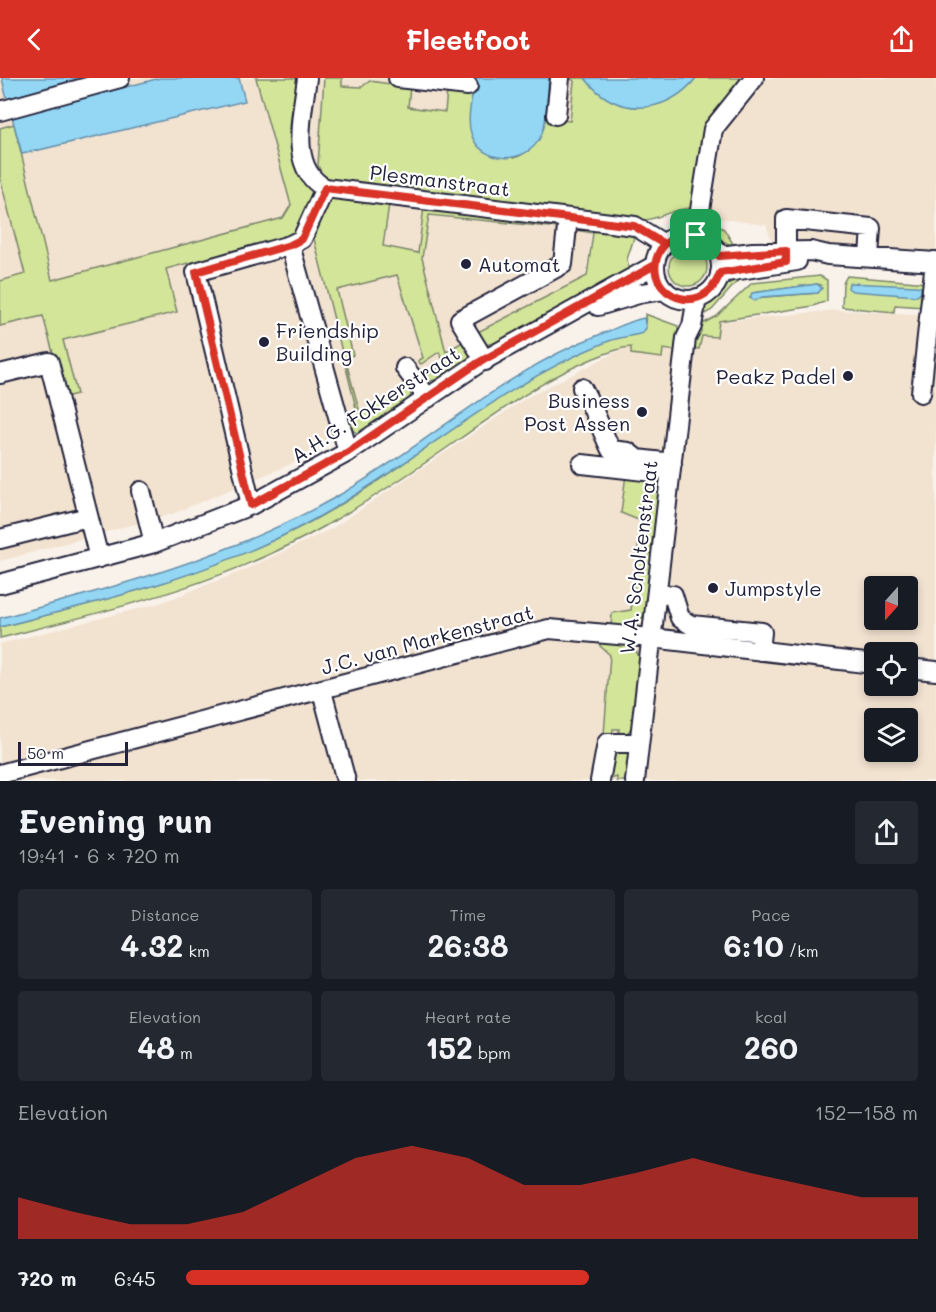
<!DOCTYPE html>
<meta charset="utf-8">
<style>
body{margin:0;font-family:Mali,sans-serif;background:#242831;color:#f1f3f6;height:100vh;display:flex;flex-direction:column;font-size:22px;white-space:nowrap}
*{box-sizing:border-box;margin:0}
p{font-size:20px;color:#9ea1a6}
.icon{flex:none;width:33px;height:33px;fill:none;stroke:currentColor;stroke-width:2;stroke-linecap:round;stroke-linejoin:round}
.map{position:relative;height:703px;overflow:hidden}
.drawer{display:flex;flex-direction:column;background:#171b24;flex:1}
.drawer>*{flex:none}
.needle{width:39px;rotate:201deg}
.tools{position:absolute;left:864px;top:498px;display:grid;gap:12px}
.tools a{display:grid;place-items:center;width:54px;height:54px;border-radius:6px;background:#171b24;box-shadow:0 3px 9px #0003;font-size:30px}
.scale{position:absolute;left:18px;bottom:15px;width:110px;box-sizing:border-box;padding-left:6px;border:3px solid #22223b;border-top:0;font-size:16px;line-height:21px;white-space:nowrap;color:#22223b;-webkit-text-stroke:4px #fff;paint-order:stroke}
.pin{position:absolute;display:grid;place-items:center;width:51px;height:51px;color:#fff;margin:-26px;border-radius:12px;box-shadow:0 3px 9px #0006}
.round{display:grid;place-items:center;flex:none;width:63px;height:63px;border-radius:6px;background:#242831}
.overview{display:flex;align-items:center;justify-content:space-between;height:102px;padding:0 18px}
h1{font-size:33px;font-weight:700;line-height:45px}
.figures{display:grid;grid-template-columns:repeat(3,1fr);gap:9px;height:102px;padding:6px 18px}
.figures div{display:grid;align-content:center;border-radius:6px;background:#242831;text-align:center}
.figures b{font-size:30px;font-weight:700}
.figures small{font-size:16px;font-weight:400}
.figures p{font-size:16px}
.chart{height:168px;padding:12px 18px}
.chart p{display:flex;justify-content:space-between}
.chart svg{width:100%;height:108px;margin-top:6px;fill:#d93025;opacity:.7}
ul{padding:0 18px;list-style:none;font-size:20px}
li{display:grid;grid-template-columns:96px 72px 1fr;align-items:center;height:45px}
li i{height:15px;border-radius:8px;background:#d93025}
header{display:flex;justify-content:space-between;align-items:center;height:78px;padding:0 18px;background:#d93025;color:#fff;font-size:27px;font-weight:700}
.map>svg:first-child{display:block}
.built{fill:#f2e2d0;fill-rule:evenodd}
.green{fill:#d3e599;stroke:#7a846a;stroke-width:1.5;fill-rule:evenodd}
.water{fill:#93d7f5;stroke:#668fab;stroke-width:1.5}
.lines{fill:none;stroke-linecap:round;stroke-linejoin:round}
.minor-casing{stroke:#22223b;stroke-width:22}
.minor{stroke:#fff;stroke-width:18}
.route-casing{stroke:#fff;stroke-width:12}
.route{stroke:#d93025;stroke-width:8}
.poi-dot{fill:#22223b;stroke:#fff;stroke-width:2}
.labels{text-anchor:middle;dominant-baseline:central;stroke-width:4.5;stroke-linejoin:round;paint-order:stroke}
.street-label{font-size:20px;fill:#22223b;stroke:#fff}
.poi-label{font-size:20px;fill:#22223b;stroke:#fff;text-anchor:start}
</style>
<header><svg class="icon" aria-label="back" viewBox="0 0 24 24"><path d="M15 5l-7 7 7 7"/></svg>Fleetfoot<svg class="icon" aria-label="share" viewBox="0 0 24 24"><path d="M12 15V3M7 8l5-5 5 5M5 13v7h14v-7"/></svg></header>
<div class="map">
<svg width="936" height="703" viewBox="0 0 936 703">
<rect width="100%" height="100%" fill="#f9f2ea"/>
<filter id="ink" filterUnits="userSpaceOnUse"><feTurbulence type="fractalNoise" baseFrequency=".0167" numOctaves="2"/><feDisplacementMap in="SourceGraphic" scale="12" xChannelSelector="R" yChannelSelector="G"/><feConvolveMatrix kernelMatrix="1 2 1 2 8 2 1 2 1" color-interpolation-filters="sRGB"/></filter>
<g filter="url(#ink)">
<path class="built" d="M0,0H936V177L856,168L774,170L766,147L597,123L585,200L505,241L293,385L172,436L0,483Z
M837,232L936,237V703H0V566L160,525L242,493L333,450L526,320L628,268L717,244ZM874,508H908V542H874ZM874,574H908V608H874ZM874,640H908V674H874Z"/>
<path class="green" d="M256,0H299L315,112L298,150L291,157L166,191L177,234L63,262L77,316L65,319L43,238L0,248V203L25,196L0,100V50L14,46L52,202L283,140L291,127Z
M324,0H342V8L361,9L370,3L410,9L408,29L445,34L447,13L474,16L470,47L513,80C532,76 542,57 544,40L570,43L574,3L570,0H585C616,39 665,38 696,0H745L716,35L693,130C674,130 663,139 646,142L332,102L322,97L318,87Z
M330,118L389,126L383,168L418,175L424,129L558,144L559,150L429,137L422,180L446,274L464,263L471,275C465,290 437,307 421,302L445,286L439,274L421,286L418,283L423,280L397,197L337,212L353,277L345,280L360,335L408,308L411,316L409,323L358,356L350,350L347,338L357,334L314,161Z
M711,144L724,151L735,169L720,162Z
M576,149L635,157L627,181L629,192L574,222L575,225L498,264L485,267L476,255L587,198L593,155L575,152Z
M669 189a19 19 0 1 1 38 0a19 19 0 1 1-38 0Z
M820,198L827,202V223L813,228L719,243L717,259L702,258L699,271L692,270L695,250L717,238L752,205ZM817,206L821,207L818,215L750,220L753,215Z
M847,198L927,205L924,229L895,227L894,234L842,229L843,205Z
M740,200L712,232L699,239C706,224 724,206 740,200Z
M645,236L678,248L677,273L663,271L662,280L631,276V269L623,270C564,287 511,325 461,360C417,391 372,421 325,448C224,506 112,532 0,560V549C106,522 212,496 310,444C385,404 450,348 523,305C549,289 576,275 604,264C620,258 632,259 646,249Z
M626,396L659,400L661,404L646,532C640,550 627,549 611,549L612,535L631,532L641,443L621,435Z
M601,562C617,564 634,563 640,581L632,649L625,658H619V651H613L612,658L604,657L610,577L600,568Z
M617,673L626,674L629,679L626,703H617V699L610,701L611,681Z"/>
<path class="water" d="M2,0H87L7,22Z
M160,0H239L245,23L22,76L12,39Z
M475,0H549C547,18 548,44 540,60C526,87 480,87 471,55C466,40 473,16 475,0Z
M585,0H696C666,38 614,40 585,0Z
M849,205L916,208L921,209V215L917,218L852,213L848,210Z
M817,206L822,210L818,215L762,219L755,223L750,220L752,215Z
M644,240L646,250L643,255C630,259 617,259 604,265C498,308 413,387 313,442C216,496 107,522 0,549V540C116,509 230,479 336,419C426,368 503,293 601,256C615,251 629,243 644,240Z"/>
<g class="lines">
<g class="minor-casing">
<path id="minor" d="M307,0C303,34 287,90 325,110L635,148L664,166
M398,0L468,8
M0,33L120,0
M556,37L560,0
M655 189a33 33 0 1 1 66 0a33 33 0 1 1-66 0Z
M696,157L713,51L754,0
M290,167L302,161L325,110
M719,178L753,174L811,173L828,177L936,184
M786,184V141L871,150L869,178
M720,195L797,183
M598,228L642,215L665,212
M485,283L460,242L563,186L568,140
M405,290L428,320
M0,296L49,284L99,480
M582,310C594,331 601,351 611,372L628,374L637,381L672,385
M921,315L935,183
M582,386L654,394
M141,413L154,465
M251,427L196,194L290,167L348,374
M0,461L88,439
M0,506L154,465L251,427L348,374L479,285L655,187
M657,516L673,517L680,540L691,547L762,554L760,573
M908,590L936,593
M322,613L346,703
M0,696L549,551L652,560L874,586
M600,703L607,665H639
M635,703L686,260L692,248L697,220"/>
</g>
<use href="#minor" class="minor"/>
</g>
</g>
<g class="lines" filter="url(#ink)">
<g class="route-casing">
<path id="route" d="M696,157C675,154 659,165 655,187L478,285L348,374L251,427L196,194L290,167L302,161L325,110L634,148L664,166C631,211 702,248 720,195L786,184V173L719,178L710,165L696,157"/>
</g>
<use href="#route" class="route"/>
</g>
<g class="poi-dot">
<circle cx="466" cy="186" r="6"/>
<circle cx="264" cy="264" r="6"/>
<circle cx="848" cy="298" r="6"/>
<circle cx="642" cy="334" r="6"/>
<circle cx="713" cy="510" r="6"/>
</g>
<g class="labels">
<g class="street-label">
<text transform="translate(440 102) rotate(7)">Plesmanstraat</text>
<text transform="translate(375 326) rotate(-33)">A.H.G. Fokkerstraat</text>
<text transform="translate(638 479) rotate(-83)">W.A. Scholtenstraat</text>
<text transform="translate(427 561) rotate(-15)">J.C. van Markenstraat</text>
</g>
<g class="poi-label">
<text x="478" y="186">Automat</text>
<text x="276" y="252">Friendship<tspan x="276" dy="23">Building</tspan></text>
<text x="836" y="298" text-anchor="end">Peakz Padel</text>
<text x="630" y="322" text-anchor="end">Business<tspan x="630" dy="23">Post Assen</tspan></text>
<text x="725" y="510">Jumpstyle</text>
</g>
</g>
</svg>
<div class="tools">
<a><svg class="needle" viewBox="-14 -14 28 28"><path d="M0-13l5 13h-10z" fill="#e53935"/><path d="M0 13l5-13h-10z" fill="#9ea1a6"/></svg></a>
<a><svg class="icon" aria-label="locate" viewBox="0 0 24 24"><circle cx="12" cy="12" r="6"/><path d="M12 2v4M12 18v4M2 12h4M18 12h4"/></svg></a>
<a><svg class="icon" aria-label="layers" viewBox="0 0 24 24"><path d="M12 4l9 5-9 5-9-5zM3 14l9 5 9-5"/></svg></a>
</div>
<div class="scale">50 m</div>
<div class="pin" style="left:696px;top:157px;background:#1e9e55"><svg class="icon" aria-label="arrive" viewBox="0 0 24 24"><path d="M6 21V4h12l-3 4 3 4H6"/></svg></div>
</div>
<section class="drawer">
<div class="overview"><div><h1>Evening run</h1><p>19:41 · 6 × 720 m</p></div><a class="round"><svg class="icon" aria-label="share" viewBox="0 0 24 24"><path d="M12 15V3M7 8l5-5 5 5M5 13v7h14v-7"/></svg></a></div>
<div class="figures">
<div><p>Distance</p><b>4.32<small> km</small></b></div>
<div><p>Time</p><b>26:38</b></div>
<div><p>Pace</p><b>6:10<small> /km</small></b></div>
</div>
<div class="figures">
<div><p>Elevation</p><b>48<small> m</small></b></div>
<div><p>Heart rate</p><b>152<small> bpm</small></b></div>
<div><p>kcal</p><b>260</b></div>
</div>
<div class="chart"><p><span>Elevation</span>152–158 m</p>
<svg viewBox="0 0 160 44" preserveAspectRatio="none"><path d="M0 44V27L10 33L20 38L30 38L40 33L50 22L60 11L70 6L80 11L90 22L100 22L110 17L120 11L130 17L140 22L150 27L160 27V44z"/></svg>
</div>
<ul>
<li><b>720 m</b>6:45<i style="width:55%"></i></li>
</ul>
</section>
